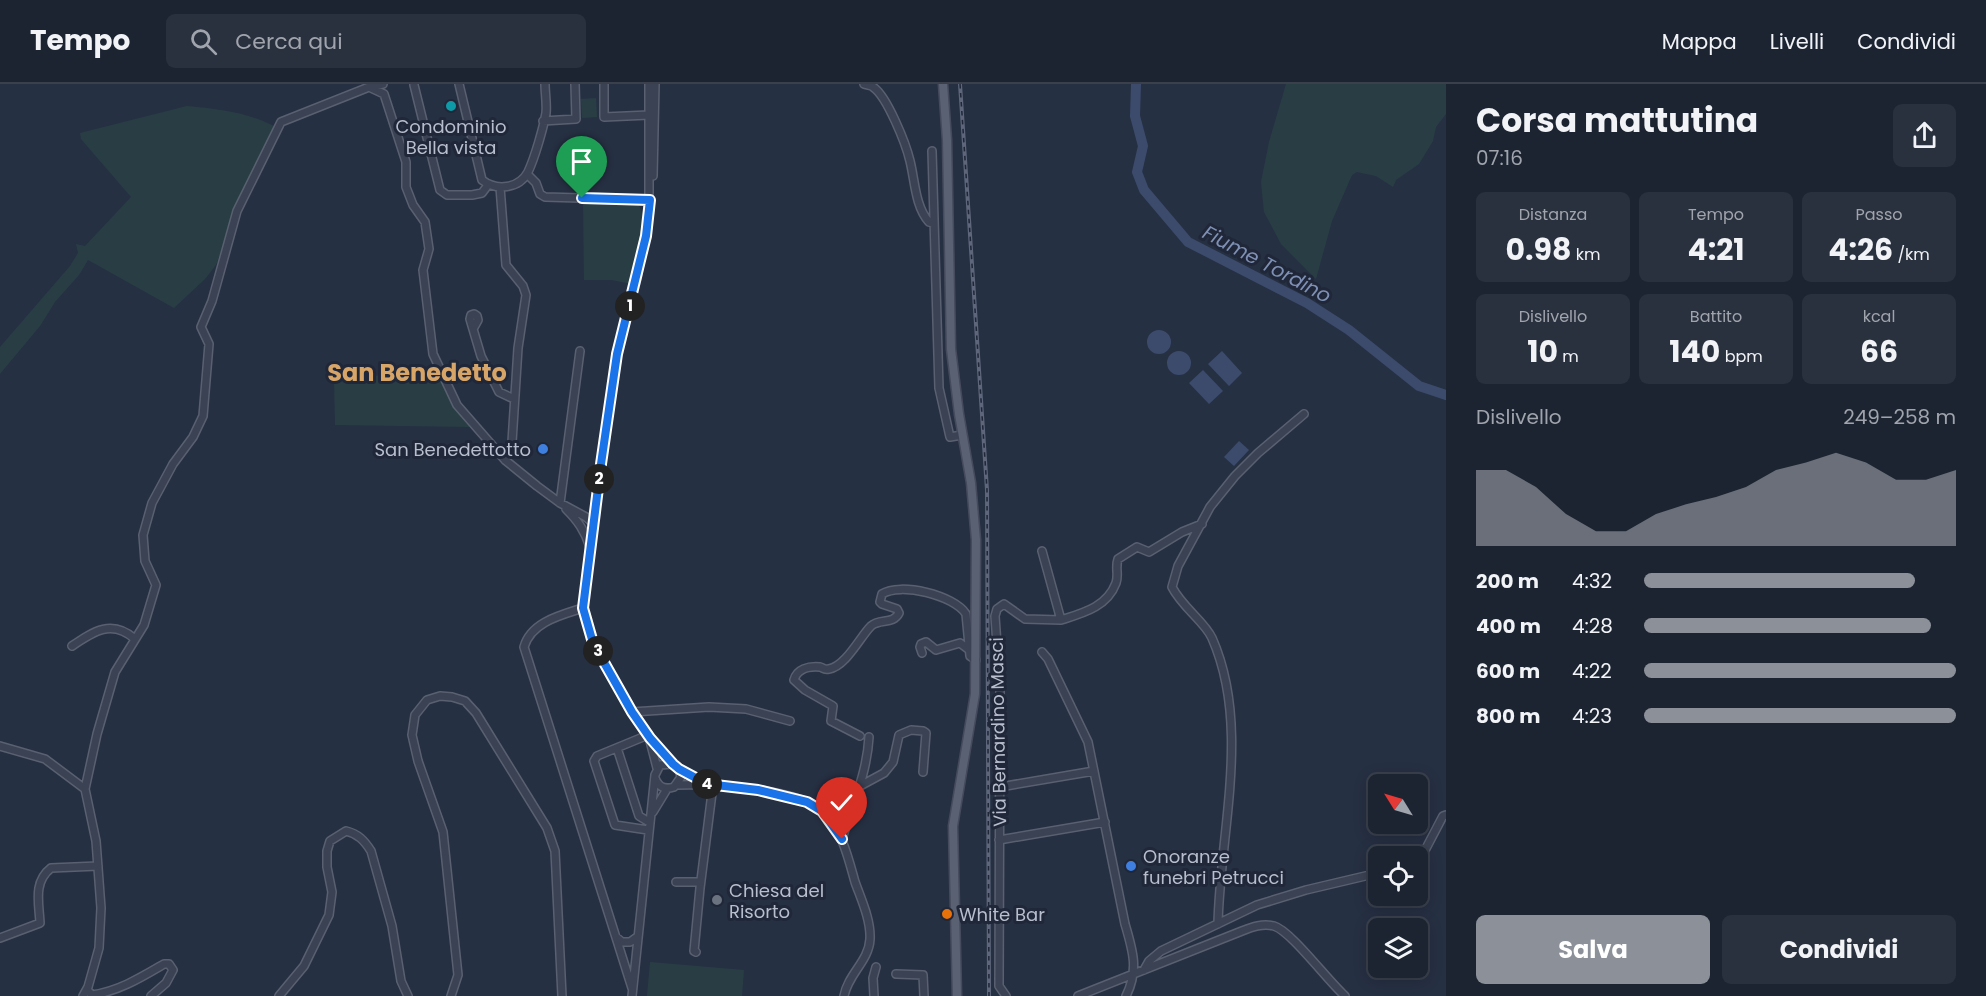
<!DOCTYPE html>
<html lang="it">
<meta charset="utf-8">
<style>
body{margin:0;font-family:Poppins,sans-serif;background:#29303e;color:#f1f3f6;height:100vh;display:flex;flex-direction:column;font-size:22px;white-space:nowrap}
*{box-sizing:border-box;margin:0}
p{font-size:20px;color:#a0a4ac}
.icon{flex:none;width:33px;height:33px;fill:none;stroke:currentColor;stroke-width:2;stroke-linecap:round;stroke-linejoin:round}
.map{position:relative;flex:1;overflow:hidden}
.drawer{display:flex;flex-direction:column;background:#1c2432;width:540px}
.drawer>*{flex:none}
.needle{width:39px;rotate:307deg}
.controls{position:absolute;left:1368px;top:690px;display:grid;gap:12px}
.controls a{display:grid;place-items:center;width:60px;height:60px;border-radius:9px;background:#1c2432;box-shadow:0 3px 15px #0003,0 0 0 2px #3a414d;font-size:30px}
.pin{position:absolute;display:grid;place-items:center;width:51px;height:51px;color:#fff;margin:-62px -26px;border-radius:50% 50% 50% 0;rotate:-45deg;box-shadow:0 0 6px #0007}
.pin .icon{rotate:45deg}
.km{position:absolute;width:30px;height:30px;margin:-15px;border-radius:50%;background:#222;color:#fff;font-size:16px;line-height:30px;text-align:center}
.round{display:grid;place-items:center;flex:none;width:63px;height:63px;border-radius:9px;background:#29303e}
.overview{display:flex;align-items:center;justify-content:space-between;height:102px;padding:0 30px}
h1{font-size:33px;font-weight:700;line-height:45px}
.metrics{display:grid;grid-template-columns:repeat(3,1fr);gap:9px;height:102px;padding:6px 30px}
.metrics div{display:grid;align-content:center;border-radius:9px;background:#29303e;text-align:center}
.metrics b{font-size:30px;font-weight:700}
.metrics small{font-size:16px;font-weight:400}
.metrics p{font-size:16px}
.chart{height:168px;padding:12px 30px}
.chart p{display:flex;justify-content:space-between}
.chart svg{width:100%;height:108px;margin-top:6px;fill:#8c9099;opacity:.7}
.button{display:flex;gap:12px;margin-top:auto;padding:12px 30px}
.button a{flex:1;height:69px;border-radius:9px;background:#8c9099;color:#fff;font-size:24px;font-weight:700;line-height:69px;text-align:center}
.button a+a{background:#29303e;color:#f1f3f6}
ul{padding:0 30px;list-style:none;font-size:20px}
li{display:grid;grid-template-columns:96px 72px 1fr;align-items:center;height:45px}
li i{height:15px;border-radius:8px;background:#8c9099}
header{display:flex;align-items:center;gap:36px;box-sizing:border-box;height:84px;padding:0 30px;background:#1c2432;border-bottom:2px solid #3a414d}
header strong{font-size:28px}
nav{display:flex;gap:33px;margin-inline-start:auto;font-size:21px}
.search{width:420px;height:54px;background:#29303e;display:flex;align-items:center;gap:15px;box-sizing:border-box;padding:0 21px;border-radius:9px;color:#a0a4ac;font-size:22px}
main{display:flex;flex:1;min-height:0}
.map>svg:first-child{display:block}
.green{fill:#293e44}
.water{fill:#3c4b6c}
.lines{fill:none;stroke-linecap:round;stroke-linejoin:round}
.river{stroke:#3c4b6c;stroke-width:10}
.minor-casing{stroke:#596070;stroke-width:10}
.major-casing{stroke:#454b5c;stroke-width:11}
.minor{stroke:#3b4253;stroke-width:7}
.major{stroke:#596173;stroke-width:8}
.rail-casing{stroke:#5d667a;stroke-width:4}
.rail{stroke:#1f2738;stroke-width:1.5;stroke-dasharray:4.5;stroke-linecap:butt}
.route-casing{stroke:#fff;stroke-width:12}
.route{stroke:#1a73e8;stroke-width:8}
.culture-dot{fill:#0f9aa8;stroke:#1f2738;stroke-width:2}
.shop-dot{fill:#3f7fe0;stroke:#1f2738;stroke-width:2}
.worship-dot{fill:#6b7280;stroke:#1f2738;stroke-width:2}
.food-dot{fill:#e8710a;stroke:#1f2738;stroke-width:2}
.labels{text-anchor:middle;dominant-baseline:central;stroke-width:6;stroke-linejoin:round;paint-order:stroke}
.poi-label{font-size:18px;fill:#b8becd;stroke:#1f2738;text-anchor:start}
.street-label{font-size:18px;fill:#b8becd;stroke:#1f2738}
.water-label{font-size:20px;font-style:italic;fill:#7f90b4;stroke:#1f2738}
.district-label{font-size:24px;font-weight:bold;fill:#d8a568;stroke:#1f2738}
</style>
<header>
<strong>Tempo</strong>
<div class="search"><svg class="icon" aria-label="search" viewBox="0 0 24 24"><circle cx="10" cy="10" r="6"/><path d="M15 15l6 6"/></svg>Cerca qui</div>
<nav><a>Mappa</a><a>Livelli</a><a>Condividi</a></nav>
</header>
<main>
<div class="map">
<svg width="1446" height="912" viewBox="0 0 1446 912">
<rect width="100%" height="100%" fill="#263043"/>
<path class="green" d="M1286,0H1446V30L1436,43L1433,57L1419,80L1396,96L1393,103L1376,92L1357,88L1352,91L1332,137L1316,195L1281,160L1264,128L1261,98L1269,58Z
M596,14L597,33L582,34L581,15Z
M187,22C218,25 246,28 274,42L242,112L216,181L205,195L174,224L88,176L79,191L55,218L40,242L0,290V263L70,182L78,169L76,160L85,162L131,113L81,55L80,49Z
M583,116L637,119C651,136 635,180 631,200L612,196H584Z
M437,287L454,324L470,343L335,341L334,295Z
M650,878L744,886L742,912H647Z"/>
<path class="water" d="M1147 258a12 12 0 1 1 24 0a12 12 0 1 1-24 0Z
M1167 279a12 12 0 1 1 24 0a12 12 0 1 1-24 0Z
M1222,267L1242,289L1229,302L1208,280Z
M1203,286L1223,307L1209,320L1189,299Z
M1239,357L1249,366L1234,382L1224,373Z"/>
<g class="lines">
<path class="river" d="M1136,0L1135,32L1143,62L1137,88L1144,106L1188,158L1307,219L1349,246L1419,302L1446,311"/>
<g class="minor-casing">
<path id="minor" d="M459,0L482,96C496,107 519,105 528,88C535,73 543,45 546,29C547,20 545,9 545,0
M604,0V33L649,31
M649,0V130L637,194L618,267L601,380L583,524L593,559L632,628L650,654L679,685L707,700
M864,0C867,1 871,1 873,3C887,12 906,60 910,77C915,97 915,122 929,138L933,139
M414,1L440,106L447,111H472L482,109L488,101
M369,3L384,10L406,78V103L413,121L425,138L429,165L423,186L433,270L457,321L505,376L537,402L560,419L586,433L594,440
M543,37L576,35L575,0
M932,67L939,304L950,353L962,351
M527,90L536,99L540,110L545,113L650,116
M653,92L655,0
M500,103L506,181L523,202L526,211L518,264L512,358L505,376
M473,245L478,236L477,232L474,230L471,231L470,235L481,272L499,308L514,315
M560,419L580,267
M566,425C578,437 585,447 590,463
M583,524C561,531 531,538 524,563L632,904
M1061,536C1083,529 1107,523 1116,499C1119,491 1115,483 1118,475L1137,463L1149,468L1182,448L1202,440
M72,562C94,547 112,535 135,555
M1042,568L1048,575L1088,658L1125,840C1133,867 1139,886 1126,912
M922,569L920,563L921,560L926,558L936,566L960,559L968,565
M632,628L709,623L746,625L790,637
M648,651L597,672L594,677L615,741L648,746
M860,652L831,637L833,622L805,606L794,596C797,585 808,582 820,583C824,584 823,586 829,585C846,582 860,553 871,542C880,534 893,541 899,529L897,525L882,520L880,518L882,510C900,498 954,511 966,530L970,572L976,576
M650,657L657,684
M0,662L45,675L85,705
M617,664L639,732L649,738
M655,694C658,703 665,706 674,703L681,693L679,685
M677,701C712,700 797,704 823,728C842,746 848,773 855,798C861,815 871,836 870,855C869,877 848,890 844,912
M860,702L884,689L893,678L899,651L911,646L923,647L926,649L923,688
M1000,703L1094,687
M653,728L667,705
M842,755C852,721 867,690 869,653
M999,756L1105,738
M1418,774L1422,772L1443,732L1446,731
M676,798H700
M1218,840C1220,747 1251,642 1212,554C1205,538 1182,523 1172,503L1178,482L1210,423L1235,392L1258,369L1304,330
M616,853L622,858H630L637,853
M0,854L40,839C39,819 33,798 51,784L98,782
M696,868L694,867L700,804L713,701
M1144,886L1149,877L1161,867L1257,821L1306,806L1378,789
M896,890L923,891L924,912
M87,906L92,911C119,907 140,894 164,880H169L173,886L166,899L151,912
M83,912L88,903L99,864L101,824L96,757L85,705L97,650L115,588L144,541L156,501L145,477L143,451L152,419L173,380L193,353L203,332L209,260L201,243L212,217L237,127L281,38L369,3L383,0
M279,912L304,882L329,831L332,808L327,783V767L330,757L346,747C358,750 364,756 371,767L392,842L401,897L408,912
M451,912L458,891L443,748L418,677L412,651L415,631L427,616L440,612L452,613L465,617L476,629L547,744L555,767L562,912
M632,912L655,691L660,681L673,680
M874,912L873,894L876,883
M1006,912L999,902L1000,604L995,532L997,525L1004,520L1025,535L1061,536L1042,467
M1078,912L1242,847C1252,843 1263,839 1274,842C1291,847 1328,897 1345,912"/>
</g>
<g class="major-casing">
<path id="major" d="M943,0L947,56L951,265L959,330L971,399L976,456L975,610L953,742L957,912"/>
</g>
<use href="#minor" class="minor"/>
<use href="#major" class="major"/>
<g class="rail-casing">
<path id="rail" d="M960,0L987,406L989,912"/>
</g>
<use href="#rail" class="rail"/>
</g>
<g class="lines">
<g class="route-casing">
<path id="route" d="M582,114L650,116L646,152L617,270L601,380L583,524L593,559L632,628L650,654L673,680L679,685L707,700L758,706L807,718L822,727L842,755"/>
</g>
<use href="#route" class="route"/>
</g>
<circle class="culture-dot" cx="451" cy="22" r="6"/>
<g class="shop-dot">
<circle cx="543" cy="365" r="6"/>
<circle cx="1131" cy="782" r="6"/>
</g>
<circle class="worship-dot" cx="717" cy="816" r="6"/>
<circle class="food-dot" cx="947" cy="830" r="6"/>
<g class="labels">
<g class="poi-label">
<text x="451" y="42" text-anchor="middle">Condominio<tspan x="451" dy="21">Bella vista</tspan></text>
<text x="531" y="365" text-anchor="end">San Benedettotto</text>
<text x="1143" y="772">Onoranze<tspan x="1143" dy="21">funebri Petrucci</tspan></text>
<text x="729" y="806">Chiesa del<tspan x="729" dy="21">Risorto</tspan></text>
<text x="959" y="830">White Bar</text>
</g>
<g class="street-label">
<text transform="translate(998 648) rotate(-91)">Via Bernardino Masci</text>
</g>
<g class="water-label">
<text transform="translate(1267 180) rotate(28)">Fiume Tordino</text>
</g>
<g class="district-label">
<text x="417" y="288">San Benedetto</text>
</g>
</g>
</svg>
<div class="controls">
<a><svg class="needle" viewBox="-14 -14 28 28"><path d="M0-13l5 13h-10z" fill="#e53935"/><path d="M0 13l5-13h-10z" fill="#a0a4ac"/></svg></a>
<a><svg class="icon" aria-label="locate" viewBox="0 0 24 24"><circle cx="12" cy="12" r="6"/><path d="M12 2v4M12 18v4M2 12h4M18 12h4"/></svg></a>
<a><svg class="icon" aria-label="layers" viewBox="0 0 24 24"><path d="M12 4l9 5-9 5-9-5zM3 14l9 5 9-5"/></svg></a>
</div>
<div class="pin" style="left:582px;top:114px;background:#1e9e55"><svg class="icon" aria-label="arrive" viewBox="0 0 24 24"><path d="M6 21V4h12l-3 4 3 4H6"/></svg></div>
<div class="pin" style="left:842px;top:755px;background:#d93025"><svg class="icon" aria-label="check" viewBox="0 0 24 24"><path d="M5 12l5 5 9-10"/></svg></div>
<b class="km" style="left:630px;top:222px">1</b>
<b class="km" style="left:599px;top:395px">2</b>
<b class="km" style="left:598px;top:567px">3</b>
<b class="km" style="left:707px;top:700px">4</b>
</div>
<section class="drawer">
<div class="overview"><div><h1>Corsa mattutina</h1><p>07:16</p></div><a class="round"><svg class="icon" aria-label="share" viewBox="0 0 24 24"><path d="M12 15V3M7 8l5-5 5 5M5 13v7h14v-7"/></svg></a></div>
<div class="metrics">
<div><p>Distanza</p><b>0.98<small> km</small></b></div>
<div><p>Tempo</p><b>4:21</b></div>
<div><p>Passo</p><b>4:26<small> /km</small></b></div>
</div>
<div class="metrics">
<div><p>Dislivello</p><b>10<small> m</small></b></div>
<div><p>Battito</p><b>140<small> bpm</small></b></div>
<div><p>kcal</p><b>66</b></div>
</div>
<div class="chart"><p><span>Dislivello</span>249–258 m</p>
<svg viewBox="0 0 160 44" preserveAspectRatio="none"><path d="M0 44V13L10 13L20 20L30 31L40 38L50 38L60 31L70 27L80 24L90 20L100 13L110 10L120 6L130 10L140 17L150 17L160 13V44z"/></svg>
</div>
<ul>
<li><b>200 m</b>4:32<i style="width:87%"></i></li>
<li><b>400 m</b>4:28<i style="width:92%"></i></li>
<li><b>600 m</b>4:22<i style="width:100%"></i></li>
<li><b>800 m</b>4:23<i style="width:100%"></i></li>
</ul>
<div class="button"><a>Salva</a><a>Condividi</a></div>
</section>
</main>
